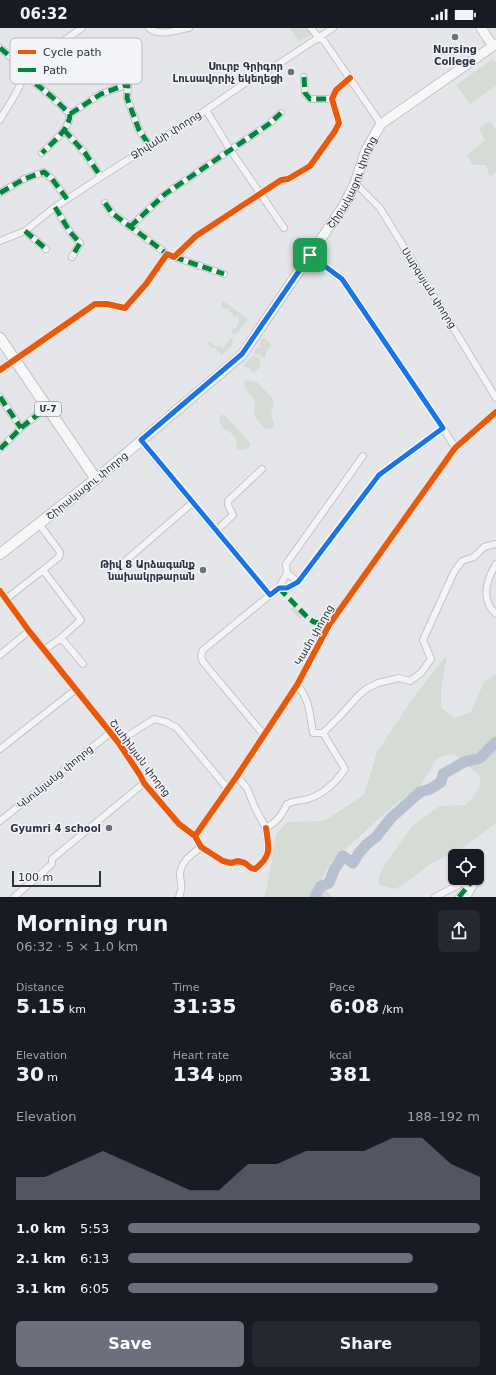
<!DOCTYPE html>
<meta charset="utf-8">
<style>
body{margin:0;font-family:"DejaVu Sans","Noto Sans Armenian",sans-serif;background:#242831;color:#f1f3f6;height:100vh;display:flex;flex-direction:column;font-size:15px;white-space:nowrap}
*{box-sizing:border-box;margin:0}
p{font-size:13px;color:#9ea1a6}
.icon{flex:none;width:22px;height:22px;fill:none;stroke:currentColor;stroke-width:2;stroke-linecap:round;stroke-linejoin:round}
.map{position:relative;height:869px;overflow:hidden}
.details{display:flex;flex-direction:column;background:#171b24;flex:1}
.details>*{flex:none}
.controls{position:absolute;left:448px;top:821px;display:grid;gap:8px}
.controls a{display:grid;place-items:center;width:36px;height:36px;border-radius:6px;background:#171b24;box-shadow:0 1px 3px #0004;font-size:20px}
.scale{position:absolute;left:12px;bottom:10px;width:89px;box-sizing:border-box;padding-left:4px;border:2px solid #2d3141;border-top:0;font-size:11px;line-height:14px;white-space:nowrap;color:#2d3141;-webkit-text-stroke:3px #f3f4f8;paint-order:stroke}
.pin{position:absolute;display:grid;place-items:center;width:34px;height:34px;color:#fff;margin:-17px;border-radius:8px;box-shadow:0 2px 6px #0006}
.round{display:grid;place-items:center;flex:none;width:42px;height:42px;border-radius:6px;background:#242831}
.summary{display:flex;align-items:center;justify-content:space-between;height:68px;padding:0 16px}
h1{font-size:22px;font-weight:700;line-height:30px}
.metrics{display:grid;grid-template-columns:repeat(3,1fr);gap:6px;height:68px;padding:4px 16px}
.metrics div{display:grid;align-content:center}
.metrics b{font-size:20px;font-weight:700}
.metrics small{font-size:11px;font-weight:400}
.metrics p{font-size:11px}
.chart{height:112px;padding:8px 16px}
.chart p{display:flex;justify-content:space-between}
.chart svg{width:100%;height:72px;margin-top:4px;fill:#6d707c;opacity:.7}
.cta{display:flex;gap:8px;margin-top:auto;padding:8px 16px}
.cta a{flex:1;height:46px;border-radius:6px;background:#6d707c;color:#fff;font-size:16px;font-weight:700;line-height:46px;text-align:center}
.cta a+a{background:#242831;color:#f1f3f6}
ul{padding:0 16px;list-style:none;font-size:13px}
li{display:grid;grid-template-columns:64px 48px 1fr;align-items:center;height:30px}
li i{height:10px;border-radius:5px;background:#6d707c}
.status{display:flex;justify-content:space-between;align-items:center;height:28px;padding:0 20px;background:#171b24;direction:ltr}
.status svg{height:11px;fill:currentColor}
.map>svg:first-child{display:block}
.green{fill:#d4dcd5}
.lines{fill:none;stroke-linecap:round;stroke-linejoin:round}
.river{stroke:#b6c0d0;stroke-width:11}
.street-casing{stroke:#c3c4c7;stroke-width:8}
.secondary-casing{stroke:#c3c4c7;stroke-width:11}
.primary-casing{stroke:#c2c3c6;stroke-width:12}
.street{stroke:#f4f4f6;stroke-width:6}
.secondary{stroke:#f7f7f8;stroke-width:9}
.primary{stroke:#f7f7f8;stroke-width:10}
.quiet{stroke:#00873e;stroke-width:5;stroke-dasharray:10 5;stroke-linecap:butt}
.cycleway-casing{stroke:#f3f4f8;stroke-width:8}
.cycleway{stroke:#e8590c;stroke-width:6}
.route-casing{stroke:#fff;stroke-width:8}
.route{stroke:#1a73e8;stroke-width:5}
.poi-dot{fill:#6d707c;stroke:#f3f4f8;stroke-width:1.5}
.labels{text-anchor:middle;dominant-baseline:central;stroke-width:3;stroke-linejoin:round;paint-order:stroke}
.shield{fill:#f3f4f8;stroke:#686c78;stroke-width:1}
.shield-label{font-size:9px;font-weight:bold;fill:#2d3141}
.poi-label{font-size:10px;font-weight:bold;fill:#2d3141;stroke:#f3f4f8;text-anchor:end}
.street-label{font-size:10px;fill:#2d3141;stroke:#f3f4f8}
.key{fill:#f3f4f8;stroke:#b8bac1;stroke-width:1}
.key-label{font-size:11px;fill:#2d3141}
</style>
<div class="status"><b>06:32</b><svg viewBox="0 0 49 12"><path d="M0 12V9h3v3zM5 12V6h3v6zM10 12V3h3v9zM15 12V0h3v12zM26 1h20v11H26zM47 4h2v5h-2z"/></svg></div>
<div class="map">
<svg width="496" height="869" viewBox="0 0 496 869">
<rect width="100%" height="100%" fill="#e5e6e9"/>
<path class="green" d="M291,0H307L312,7L299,13L295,9L294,5L290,2Z
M493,31L496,35V58L470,76L456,57Z
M490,93L496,102V144L490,149L486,137H473L467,127L485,112L479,100Z
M223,273L248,291L237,306L234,307L231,304L232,301L237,299V296L239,294L238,290L239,287H238L235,289L231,284H229L228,280L225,281L221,278V276Z
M231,310L233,311L232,317L222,327H220V324L217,323L216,320L211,319L207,315L209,313L215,318H220L222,321Z
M264,310L270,315L271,317L266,324L265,330H263L260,327L255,326L254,325L256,320L261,319L260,315V312Z
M254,328L260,330V339L253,345L249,340L245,339L244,337L251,329Z
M247,352L257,354L273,371L274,375L271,384L274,397L273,400L266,401C262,397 255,391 254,386C254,381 256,378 254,373C252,365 244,363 244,354Z
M222,387H225L250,415V419L244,422L237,421C236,417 237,412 234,408C228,400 221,404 219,389Z
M294,578L303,588L300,591L290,581Z
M447,627L441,662V680L455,690L471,684L484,654L496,646V795L462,820L430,836L403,857L395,861L379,857V849L383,839L412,798L440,778L465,777L472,771L480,757V748L454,726L438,729L420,758L392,779L330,835L322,851L325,862L333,869H264L267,859L276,806L287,794L324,793L364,767L377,724L415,667Z"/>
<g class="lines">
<path class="river" d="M315,869L320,859L329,855L334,842L343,828L353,835L359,825L367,816L376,809L391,790L420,764L430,761L441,754L443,746L464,734L480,730L496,714"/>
<g class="street-casing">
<path id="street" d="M149,0C159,9 177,2 189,0
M311,0L318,9L324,13L381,96
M0,20L24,40
M24,46L52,69L70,86C70,101 52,115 42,125
M304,49L305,65L310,71H332
M206,82L231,123L284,200
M70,86L101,66L128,56L127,70L139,102L150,118
M0,92C7,78 25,56 24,40L82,0
M64,102L85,125L101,149
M355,155L380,180L496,370
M0,165L24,151L44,144L52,151L67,171
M105,175L112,185L167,226
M55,179L70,204L80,215L72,229
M130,199L165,166L269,96L281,85
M25,203L46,221
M0,213L25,203L55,179L101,149L206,82L248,53L280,35L333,0
M310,227L342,251L443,400L455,420
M174,229L224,246
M0,342L95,276H107L125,280L146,256L167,226L174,229L196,208L281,152L288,151L310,138L335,103L339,95L332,71L336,62L350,50
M0,369L21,400
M141,413L270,567L203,622L201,628L203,634L264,707
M0,421L21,400L47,379
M39,496L60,524L59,529L43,542L81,592L61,610
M216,503L233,487L228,477V473L262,441
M496,536C487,551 480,572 496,586
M115,542L192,475
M298,554L287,545L286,536L363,428
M279,560L287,561L298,554L379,447L443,400
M0,563L29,603L118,714L140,747L144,755L179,796L195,808L201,819L223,833L231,835L238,833L245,835L251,840L255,841C272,828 269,820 266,800
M270,567L279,560L287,545
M6,571L43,542
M44,622L61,610L83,636
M0,627L29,603
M297,657C310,671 310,688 313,705H323
M323,705L340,688L358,668L366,661L378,655L399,650L410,653L421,645L431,631L423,612L454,544L462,533L474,529L484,519L496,516
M118,714L154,691L166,694L177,700L228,761
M0,721L75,662
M237,748L247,760L255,780L266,800C277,794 282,787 287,776C296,772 300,773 308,771C324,766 336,754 345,741L323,705
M0,793L110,705
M195,808L237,748L297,657L329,597L455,420L496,384
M14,869L52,836V831L144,755
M179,869C183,858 181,858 180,847C180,834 192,826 201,819
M435,869L468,852H473L475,855L467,869
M459,869L473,852"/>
</g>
<g class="secondary-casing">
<g id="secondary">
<path d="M481,0L493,18"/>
<path id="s1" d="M96,451L242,327L344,177L355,155L366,122L381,96L496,16"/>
</g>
</g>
<g class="primary-casing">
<path id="primary" d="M0,310L96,451L0,526"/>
</g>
<use href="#street" class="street"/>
<use href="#secondary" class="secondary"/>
<use href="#primary" class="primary"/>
<path class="quiet" d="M0,20L24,40
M24,46L52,69L70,86C70,101 52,115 42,125
M304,49L305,65L310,71H332
M70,86L101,66L128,56L127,70L139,102L150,118
M64,102L85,125L101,149
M0,165L24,151L44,144L52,151L67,171
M105,175L112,185L167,226
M55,179L70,204L80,215L72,229
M130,199L165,166L269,96L281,85
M25,203L46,221
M174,229L224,246
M0,369L21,400
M0,421L21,400L47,379
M279,560L309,591L314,594L329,597
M459,869L473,852"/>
<g class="cycleway-casing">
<path id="cycleway" d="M0,342L95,276H107L125,280L146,256L167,226L174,229L196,208L281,152L288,151L310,138L335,103L339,95L332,71L336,62L350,50
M0,563L29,603L118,714L140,747L144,755L179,796L195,808L201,819L223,833L231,835L238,833L245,835L251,840L255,841C272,828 269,820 266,800
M195,808L237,748L297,657L329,597L455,420L496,384"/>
</g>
<use href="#cycleway" class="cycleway"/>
</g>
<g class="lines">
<g class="route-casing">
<path id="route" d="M310,227L342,251L443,400L379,447L298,554L287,560H279L270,567L141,412L242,326Z"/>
</g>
<use href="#route" class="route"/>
</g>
<g class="poi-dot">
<circle cx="455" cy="9" r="4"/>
<circle cx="291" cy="44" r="4"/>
<circle cx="203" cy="542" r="4"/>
<circle cx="109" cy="800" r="4"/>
</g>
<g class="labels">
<rect class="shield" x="35" y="374" width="26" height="14" rx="3"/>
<g class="shield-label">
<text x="48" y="381">Մ-7</text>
</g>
<g class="poi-label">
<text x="455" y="21" text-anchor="middle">Nursing<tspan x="455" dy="12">College</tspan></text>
<text x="283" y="38">Սուրբ Գրիգոր<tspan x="283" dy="12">Լուսավորիչ եկեղեցի</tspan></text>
<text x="195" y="536">Թիվ 8 Արձագանք<tspan x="195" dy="12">նախակրթարան</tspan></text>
<text x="101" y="800">Gyumri 4 school</text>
</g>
<g class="street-label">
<text transform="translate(166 107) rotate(-32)">Ջիվանի փողոց</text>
<text stroke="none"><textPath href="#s1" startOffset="397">Շիրակացու փողոց</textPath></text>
<text transform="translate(429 260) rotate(58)">Սարգսյան փողոց</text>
<text transform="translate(87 458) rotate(-39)">Շիրակացու փողոց</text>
<text transform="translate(314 607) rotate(-60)">Կամո փողոց</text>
<text transform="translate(140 730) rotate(53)">Շահինյան փողոց</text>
<text transform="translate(55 749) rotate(-39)">Կնունյանց փողոց</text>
</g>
</g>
<rect x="10" y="10" width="132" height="46" rx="6" class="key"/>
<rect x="18" y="22" width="18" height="4" fill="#e8590c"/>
<rect x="18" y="40" width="18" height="4" fill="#00873e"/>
<g class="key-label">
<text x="43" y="28">Cycle path</text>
<text x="43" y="46">Path</text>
</g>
</svg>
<div class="controls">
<a><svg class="icon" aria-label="locate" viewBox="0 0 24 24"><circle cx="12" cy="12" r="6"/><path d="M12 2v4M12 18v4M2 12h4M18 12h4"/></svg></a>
</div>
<div class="scale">100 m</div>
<div class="pin" style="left:310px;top:227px;background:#1e9e55"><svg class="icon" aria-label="arrive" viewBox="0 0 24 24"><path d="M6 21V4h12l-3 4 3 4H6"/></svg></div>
</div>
<section class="details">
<div class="summary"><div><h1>Morning run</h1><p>06:32 · 5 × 1.0 km</p></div><a class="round"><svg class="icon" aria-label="share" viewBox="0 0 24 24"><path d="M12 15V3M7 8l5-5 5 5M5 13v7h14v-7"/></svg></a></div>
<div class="metrics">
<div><p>Distance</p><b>5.15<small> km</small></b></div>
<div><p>Time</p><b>31:35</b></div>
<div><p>Pace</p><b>6:08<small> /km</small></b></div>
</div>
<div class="metrics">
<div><p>Elevation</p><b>30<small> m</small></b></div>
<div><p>Heart rate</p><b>134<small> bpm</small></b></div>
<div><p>kcal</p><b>381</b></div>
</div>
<div class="chart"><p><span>Elevation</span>188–192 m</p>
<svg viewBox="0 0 160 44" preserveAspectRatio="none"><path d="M0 44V30L10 30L20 22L30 14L40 22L50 30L60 38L70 38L80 22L90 22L100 14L110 14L120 14L130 6L140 6L150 22L160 30V44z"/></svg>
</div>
<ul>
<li><b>1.0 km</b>5:53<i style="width:100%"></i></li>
<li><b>2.1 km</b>6:13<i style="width:81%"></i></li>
<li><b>3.1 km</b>6:05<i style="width:88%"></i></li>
</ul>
<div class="cta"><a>Save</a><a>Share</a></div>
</section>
